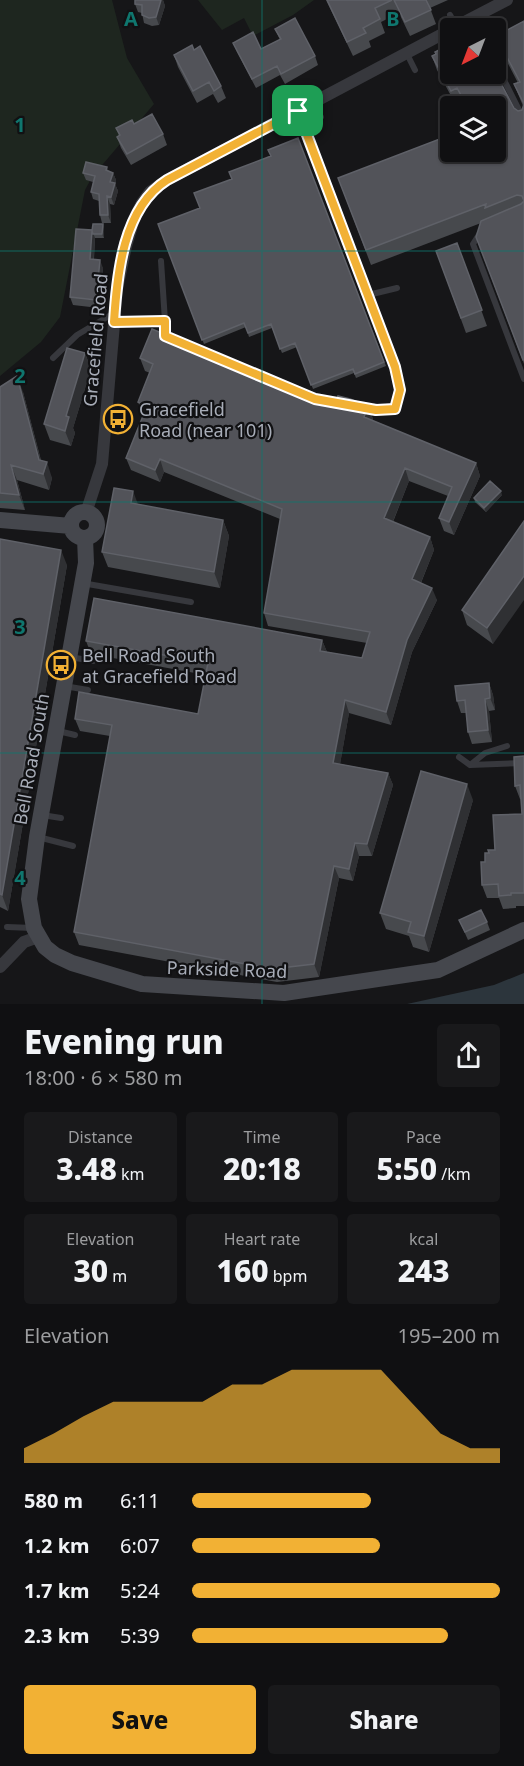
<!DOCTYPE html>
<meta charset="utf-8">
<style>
body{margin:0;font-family:"Noto Sans",sans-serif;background:#19191b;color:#f1f3f6;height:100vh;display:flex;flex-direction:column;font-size:22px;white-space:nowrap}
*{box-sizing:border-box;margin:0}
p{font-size:20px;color:#9c9d9f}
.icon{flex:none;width:33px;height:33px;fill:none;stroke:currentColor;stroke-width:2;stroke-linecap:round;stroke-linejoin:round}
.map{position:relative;height:1004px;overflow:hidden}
.details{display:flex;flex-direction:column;background:#101012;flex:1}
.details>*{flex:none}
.needle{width:39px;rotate:222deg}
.buttons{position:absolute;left:440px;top:18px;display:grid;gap:12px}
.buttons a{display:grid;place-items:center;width:66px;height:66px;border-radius:6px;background:#101012;box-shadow:0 2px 4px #0004,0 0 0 2px #303032;font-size:30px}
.pin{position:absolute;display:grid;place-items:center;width:51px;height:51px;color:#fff;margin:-26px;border-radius:12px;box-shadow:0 3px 9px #0006}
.round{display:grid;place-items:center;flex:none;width:63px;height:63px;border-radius:6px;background:#19191b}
.head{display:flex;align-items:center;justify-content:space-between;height:102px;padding:0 24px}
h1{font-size:33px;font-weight:800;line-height:45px}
.metrics{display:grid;grid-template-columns:repeat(3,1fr);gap:9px;height:102px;padding:6px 24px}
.metrics div{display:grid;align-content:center;border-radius:6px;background:#19191b;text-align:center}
.metrics b{font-size:30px;font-weight:800}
.metrics small{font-size:16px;font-weight:400}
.metrics p{font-size:16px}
.chart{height:168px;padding:12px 24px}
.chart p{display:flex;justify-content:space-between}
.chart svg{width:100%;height:108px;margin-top:6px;fill:#f2b134;opacity:.7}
.action{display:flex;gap:12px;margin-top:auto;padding:12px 24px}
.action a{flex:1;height:69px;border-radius:6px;background:#f2b134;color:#111;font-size:24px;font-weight:800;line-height:69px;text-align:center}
.action a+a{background:#19191b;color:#f1f3f6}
ul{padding:0 24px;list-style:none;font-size:20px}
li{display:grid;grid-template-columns:96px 72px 1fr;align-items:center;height:45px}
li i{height:15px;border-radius:8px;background:#f2b134}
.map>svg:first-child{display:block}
.green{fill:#1e261f}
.water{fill:#2c353c}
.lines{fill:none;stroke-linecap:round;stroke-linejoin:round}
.lane{stroke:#37383d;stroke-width:6}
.street{stroke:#37383d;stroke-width:12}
.secondary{stroke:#45474d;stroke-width:16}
.wall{fill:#47494d}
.shaded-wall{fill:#2f3033}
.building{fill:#525359;stroke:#5f6168;stroke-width:1.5}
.route-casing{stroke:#fff;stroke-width:12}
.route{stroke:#f2b134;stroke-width:8}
.grid{fill:none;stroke:#0f766e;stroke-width:1.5;stroke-opacity:0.55}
.labels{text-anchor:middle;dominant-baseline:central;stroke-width:4.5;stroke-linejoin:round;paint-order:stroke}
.street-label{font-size:18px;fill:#a8adb8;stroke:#111113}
.poi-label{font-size:18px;fill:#a8adb8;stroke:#111113;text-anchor:start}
.grid-label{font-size:20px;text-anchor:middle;font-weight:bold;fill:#0f766e;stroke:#111113;stroke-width:4.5;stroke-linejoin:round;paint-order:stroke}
</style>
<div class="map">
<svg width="524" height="1004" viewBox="0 0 524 1004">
<rect width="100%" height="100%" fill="#161618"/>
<path class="green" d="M0,0H112L127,58L154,104L92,177L85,190L60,317L41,342L0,376Z
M198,0H314L293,15L253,36L244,18L222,30Z"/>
<path class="water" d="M524,973V1004H407L494,985Z"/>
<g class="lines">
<path class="lane" d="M450,15L456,26
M471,19L476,28
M407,54L415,70
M503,78L523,118
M313,103L321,117
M298,111L395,367L400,390L395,409L376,410L363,408
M480,233L473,244L524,379
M161,261L165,321
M368,295L397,288
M115,322L165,321V336L171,338
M53,358L77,335L114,313
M319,400L342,404
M82,583L191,602
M70,657L93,661
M64,686L88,690
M58,731L75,735
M459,757L470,765L524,763
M470,765L485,753L507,746
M42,815L61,818
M38,837L73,846
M7,927L33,928"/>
<path class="street" d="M453,28L507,0
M86,513L102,464L117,289L126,246L134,219L142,203L150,192L167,180L450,30
M0,967L24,942L38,937"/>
<path class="secondary" d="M71 525a13 13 0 1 1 26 0a13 13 0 1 1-26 0Z
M0,520L71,526
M85,538L86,563L37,837L29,899L34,928L45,947L55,955L72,963L142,984L284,993L438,970L524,930"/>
</g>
<path class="wall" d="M135,0H163L165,6L159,25L152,26L144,23L142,13L138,12L135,4Z
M326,0H448L430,8L436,24L410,36L399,13L381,22L385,33L369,41L371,47L353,56Z
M524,21V364L476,237L481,223L371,265L338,178L450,152L495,106H465L463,102L456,105L437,70L432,56L518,111L522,110L523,106L514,84L518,83L501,50L496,36Z
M275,29L315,56L318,65L285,84L280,75L256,88L237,52L233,43L261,49L280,40Z
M194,50L221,86L226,98L218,103L213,94L197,103L178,67L174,55Z
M116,128L163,134L167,145L131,165L121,148L117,137L119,136Z
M298,138L386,366L356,378L354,373L313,389L297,347L282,353L272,328L249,337L246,327L204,344L158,224L200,208L232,179L271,156Z
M107,167L108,171L113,173L116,180L115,184L118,191L114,205L110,204L111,223H102L100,215L99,201L93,199L91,192L93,182L86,180L83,173Z
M103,224L104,228V238H95L94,259L103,268L99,308L73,305L70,297L92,230Z
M457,243L487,326L466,333L436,251Z
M85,353L91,369L73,428L75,433L71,446L50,440L44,424Z
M140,358L335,405L368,406L373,419L372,420L476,463L480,476L454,535L444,531L439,518L448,496L409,481L393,522L430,537L434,550L421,583L437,600L412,652L391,725L349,713L340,764L388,773L393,785L372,856H359L353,881L339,878L319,977L277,982L79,945L74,932L110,736L80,731L75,719L198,714L206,675L91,654L86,641L322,640L327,652L362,658L367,643L268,626L264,613L280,519L164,472L160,482L131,470L126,458L144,415H143L138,402L150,373L145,371Z
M0,387L23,392L41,460L52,478L49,490L17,480L25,510L0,508Z
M502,495L486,512L475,502L474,498Z
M223,520L229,536L220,588L108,567L102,552Z
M524,521L493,644L467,625L462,610Z
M0,539L67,565L8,911L0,907Z
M489,683L493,695L495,710L489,711L492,742L472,744L468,732L466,713H461L457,701Z
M524,756V906H516V908L503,909L499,898H487L482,885L485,862L489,853L495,850L522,814L521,799H520L515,786Z
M473,800L429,952L413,947L409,936L386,929L380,913Z
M459,920L487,922L490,930L468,940Z"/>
<path class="shaded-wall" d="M161,0H163L165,6L159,25L156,17Z
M113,173L116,180L115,184L118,191L114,205L111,197L110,182Z
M107,196L110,204L111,223L108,215Z
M103,224L104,228V238L102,234Z
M92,230L95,238L93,267L90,259Z
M100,260L103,268L99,308L96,300Z
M85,353L91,369L73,428L75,433L71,446L65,431L66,416Z
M17,376L23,392L44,473L47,462L52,478L49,490L39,460Z
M368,406L373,419L369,430L364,417Z
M160,459L164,472L160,482L155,470Z
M476,463L480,476L454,535L449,522Z
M11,465L17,480L25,510L19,495Z
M405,468L409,481L389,531L384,518Z
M133,491L139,507L131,503Z
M501,491L502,495L486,512L484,508Z
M223,520L229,536L220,588L214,572Z
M430,537L434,550L417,592L412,579Z
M61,550L67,565L8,911L2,895Z
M524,576V600L493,644L487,628Z
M432,588L437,600L412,652L391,725L386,712L407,640Z
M322,640L327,652L320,651Z
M489,683L493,695L495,710L490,698Z
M485,699L489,711L492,742L488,730Z
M345,700L349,713L338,776L333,763Z
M388,773L393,785L372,856L367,844Z
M467,784L473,800L429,952L424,936Z
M355,843L359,856L353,881L349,869Z
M334,866L339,878L319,977L314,964Z"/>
<path class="building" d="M135,0H161L156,17L149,18L142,15V5L135,4Z
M327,0H392L375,8L380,19L363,28L366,33L347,42Z
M394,0H426L431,10L405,22Z
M295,18L315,56L281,74L277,66L252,79L233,43L253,32L261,49L281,39L275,29Z
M524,21V360H523L476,237L481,221L521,204L524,201L522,196L517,195L485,208L486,204L366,250L338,178L450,135V152H495V106H467L457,88L451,91L432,56L436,54L435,52L450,44V74H495V72L514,108L518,111L522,110L524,104L514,84L520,82L496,36Z
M192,45L194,50L200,46L221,86L214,91L209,82L193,91L174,55Z
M152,114L163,134L127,154L117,137L120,135L116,128L132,120L134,124Z
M298,138L384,362L355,374L353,369L311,385L295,343L280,349L271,324L248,333L244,323L202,340L158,224L200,208L194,193L232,179L229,172L271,156L268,150Z
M86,162L107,167L106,170L113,173L110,182L115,183L111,197L107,196L108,215H100L99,194L91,192L95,176L83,173Z
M93,224H103L102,234H93L92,231Z
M76,229L92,230L90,259L100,260L96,300L70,297Z
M457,243L482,310L461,318L436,251Z
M152,329L335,405L338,396L350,399L368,406L364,417L476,463L449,522L439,518L452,487L405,468L384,518L430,537L412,579L432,588L407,640L386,712L345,700L333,763L388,773L367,844L355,843L349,869L334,866L314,964L272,969L74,932L112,725L75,719L79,692L198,714L208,663L86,641L94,598L322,640L320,651L362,658L370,632L264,613L282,509L160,459L155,470L126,458L147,406L138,402L153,364L140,358Z
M67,348L85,353L66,416L69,417L65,431L44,424Z
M17,376L39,460L47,462L43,474L11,465L19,495L0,493V387Z
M490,481L501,491L484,508L474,498Z
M114,488L133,491L131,503L223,520L214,572L102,552Z
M524,521V576L487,628L462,610Z
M0,539L61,550L2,895L0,894Z
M489,683L490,698L485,699L488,730L468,732L465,700L457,701L455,686Z
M524,756V893H511V895L499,896L498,884L482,885L481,862H485V853H489L488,850H495L493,815L522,814L520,785L515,786L514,757Z
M421,771L467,784L424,936L408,932L411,922L380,913Z
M481,910L487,922L465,932L459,920Z"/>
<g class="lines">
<g class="route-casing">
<path id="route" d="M298,111L395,367L400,390L395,409L376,410L315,399L165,336V321L114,322C117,274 123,208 167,180Z"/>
</g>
<use href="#route" class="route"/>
</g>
<path class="grid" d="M262,0V1004M0,251H524M0,502H524M0,753H524"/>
<defs>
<g id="bus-ring" transform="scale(1.5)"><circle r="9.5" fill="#111113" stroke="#f2b134" stroke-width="1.5"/><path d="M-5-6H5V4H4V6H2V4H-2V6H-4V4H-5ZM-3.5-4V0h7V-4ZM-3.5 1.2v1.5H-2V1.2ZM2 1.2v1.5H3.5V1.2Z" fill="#f2b134"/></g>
</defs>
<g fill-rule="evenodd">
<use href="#bus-ring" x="118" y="419"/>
<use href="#bus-ring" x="61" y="665"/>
</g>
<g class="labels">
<g class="street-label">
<text transform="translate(95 340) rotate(-85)">Gracefield Road</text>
<text transform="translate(31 759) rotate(-80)">Bell Road South</text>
<text transform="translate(227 969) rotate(2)">Parkside Road</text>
</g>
<g class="poi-label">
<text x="139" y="409">Gracefield<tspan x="139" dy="21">Road (near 101)</tspan></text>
<text x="82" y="655">Bell Road South<tspan x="82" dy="21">at Gracefield Road</tspan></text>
</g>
</g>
<g class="grid-label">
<text x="131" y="26">A</text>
<text x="393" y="26">B</text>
<text x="20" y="132">1</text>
<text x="20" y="383">2</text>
<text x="20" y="634">3</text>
<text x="20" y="885">4</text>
</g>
</svg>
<div class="buttons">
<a><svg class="needle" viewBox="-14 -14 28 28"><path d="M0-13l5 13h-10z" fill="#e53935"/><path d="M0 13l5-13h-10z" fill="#9c9d9f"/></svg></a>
<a><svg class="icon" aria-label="layers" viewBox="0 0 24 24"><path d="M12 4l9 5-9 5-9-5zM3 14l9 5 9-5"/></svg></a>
</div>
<div class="pin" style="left:298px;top:111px;background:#1e9e55"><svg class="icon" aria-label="arrive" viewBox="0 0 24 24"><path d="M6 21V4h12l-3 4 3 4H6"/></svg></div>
</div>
<section class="details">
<div class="head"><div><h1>Evening run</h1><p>18:00 · 6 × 580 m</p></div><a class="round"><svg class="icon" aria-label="share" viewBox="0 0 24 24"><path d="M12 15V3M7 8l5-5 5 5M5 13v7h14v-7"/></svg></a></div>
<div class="metrics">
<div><p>Distance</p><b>3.48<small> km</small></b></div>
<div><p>Time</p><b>20:18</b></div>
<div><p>Pace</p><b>5:50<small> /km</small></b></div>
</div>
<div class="metrics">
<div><p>Elevation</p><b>30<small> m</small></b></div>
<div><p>Heart rate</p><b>160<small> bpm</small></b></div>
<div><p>kcal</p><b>243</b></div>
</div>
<div class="chart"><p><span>Elevation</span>195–200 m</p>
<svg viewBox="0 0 160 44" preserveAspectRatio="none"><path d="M0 44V38L10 32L20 25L30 19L40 19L50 19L60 19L70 12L80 12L90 6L100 6L110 6L120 6L130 19L140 32L150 38L160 38V44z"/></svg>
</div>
<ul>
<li><b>580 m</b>6:11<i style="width:58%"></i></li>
<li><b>1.2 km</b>6:07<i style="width:61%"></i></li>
<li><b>1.7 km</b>5:24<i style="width:100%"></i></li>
<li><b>2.3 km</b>5:39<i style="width:83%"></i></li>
</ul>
<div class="action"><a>Save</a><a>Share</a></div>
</section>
